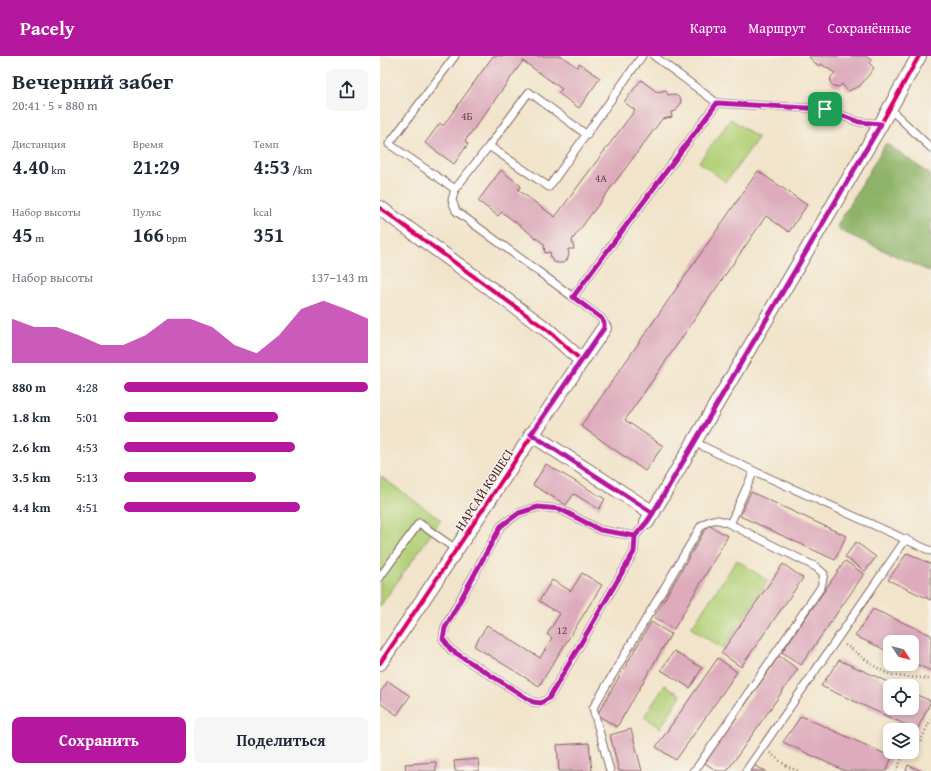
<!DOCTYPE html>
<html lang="ru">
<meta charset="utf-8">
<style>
body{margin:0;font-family:"Gentium Book Plus",serif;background:#f6f6f7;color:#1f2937;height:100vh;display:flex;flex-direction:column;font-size:15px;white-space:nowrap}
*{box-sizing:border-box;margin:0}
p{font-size:13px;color:#747a83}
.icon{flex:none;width:22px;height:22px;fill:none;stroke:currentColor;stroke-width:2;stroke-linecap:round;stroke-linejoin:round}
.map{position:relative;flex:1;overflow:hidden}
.drawer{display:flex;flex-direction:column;background:#fff;width:380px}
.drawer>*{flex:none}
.needle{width:26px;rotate:126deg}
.fabs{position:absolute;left:503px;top:579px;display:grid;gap:8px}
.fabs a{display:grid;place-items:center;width:36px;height:36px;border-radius:8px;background:#fff;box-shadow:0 2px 6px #0003;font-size:20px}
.pin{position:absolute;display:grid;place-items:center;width:34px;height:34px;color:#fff;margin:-17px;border-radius:8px;box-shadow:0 2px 6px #0006}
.round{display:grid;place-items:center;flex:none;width:42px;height:42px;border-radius:8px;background:#f6f6f7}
.head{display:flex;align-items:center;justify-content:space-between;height:68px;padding:0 12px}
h1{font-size:22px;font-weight:800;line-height:30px}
.figures{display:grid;grid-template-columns:repeat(3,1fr);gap:6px;height:68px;padding:4px 12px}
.figures div{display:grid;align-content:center}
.figures b{font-size:20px;font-weight:800}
.figures small{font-size:11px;font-weight:400}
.figures p{font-size:11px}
.chart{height:112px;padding:8px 12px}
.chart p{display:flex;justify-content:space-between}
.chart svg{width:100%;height:72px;margin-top:4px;fill:#b5179e;opacity:.7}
.cta{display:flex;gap:8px;margin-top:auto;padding:8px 12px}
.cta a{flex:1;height:46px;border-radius:8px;background:#b5179e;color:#fff;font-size:16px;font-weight:800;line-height:46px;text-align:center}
.cta a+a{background:#f6f6f7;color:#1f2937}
ul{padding:0 12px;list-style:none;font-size:13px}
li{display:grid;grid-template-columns:64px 48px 1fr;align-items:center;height:30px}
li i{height:10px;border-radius:5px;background:#b5179e}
header{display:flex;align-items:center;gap:24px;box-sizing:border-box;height:56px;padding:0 20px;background:#b5179e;color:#fff}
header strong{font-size:19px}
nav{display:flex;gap:22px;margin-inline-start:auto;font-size:14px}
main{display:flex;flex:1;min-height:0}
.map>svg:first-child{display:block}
.green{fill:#b2d178;stroke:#7e7852}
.forest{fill:#8db368;stroke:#6c694a}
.building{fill:#ddabbc}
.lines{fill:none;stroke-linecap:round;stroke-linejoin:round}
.service-casing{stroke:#846463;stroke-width:9}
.minor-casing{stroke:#846463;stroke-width:16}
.path{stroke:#846463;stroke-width:2.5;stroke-dasharray:1 3;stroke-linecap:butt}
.service{stroke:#fff;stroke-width:7}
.minor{stroke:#fff;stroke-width:14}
.cycleway-casing{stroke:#f7f3e8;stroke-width:6}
.cycleway{stroke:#d6006c;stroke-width:4}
.route-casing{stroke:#fff;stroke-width:8}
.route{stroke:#b5179e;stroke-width:5}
.labels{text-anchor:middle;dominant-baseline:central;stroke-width:3;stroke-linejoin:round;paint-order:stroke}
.number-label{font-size:11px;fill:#6f424f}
.street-label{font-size:13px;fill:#4a1f2b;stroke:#f7f3e8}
</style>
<header>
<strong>Pacely</strong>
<nav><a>Карта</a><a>Маршрут</a><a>Сохранённые</a></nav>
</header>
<main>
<section class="drawer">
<div class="head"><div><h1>Вечерний забег</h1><p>20:41 · 5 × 880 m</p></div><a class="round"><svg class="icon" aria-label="share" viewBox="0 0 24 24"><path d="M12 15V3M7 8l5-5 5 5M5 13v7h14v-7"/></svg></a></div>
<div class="figures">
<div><p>Дистанция</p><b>4.40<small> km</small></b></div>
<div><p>Время</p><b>21:29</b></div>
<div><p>Темп</p><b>4:53<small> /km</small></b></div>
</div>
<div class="figures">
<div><p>Набор высоты</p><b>45<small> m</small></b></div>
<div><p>Пульс</p><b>166<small> bpm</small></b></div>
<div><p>kcal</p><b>351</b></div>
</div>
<div class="chart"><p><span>Набор высоты</span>137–143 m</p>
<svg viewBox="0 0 160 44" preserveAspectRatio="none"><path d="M0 44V17L10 22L20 22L30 27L40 33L50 33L60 27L70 17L80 17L90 22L100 33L110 38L120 27L130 11L140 6L150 11L160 17V44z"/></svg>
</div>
<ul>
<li><b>880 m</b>4:28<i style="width:100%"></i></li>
<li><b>1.8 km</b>5:01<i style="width:63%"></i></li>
<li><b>2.6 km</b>4:53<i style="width:70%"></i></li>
<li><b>3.5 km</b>5:13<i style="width:54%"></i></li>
<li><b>4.4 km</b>4:51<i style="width:72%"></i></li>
</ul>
<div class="cta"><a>Сохранить</a><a>Поделиться</a></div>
</section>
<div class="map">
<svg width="551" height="715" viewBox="0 0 551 715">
<rect width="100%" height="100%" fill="#f7f3e8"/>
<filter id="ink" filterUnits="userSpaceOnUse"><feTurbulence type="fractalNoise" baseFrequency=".025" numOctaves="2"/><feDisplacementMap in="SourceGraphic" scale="8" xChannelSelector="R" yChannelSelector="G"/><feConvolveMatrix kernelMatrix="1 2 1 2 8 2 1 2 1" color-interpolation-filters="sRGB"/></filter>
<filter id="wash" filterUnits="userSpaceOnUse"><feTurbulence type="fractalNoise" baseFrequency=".012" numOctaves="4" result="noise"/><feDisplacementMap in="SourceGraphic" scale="16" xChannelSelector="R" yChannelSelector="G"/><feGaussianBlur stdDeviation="0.9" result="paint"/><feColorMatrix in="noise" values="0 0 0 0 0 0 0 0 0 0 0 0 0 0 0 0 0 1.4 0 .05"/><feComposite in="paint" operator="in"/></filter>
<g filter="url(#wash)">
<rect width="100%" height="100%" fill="#f1e4ca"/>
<path class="green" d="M351,63L378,82L346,126L319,106Z
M0,420L61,464L0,550Z
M357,504L388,525L343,593L311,572Z
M285,629L301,639L280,672L264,661Z"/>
<path class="forest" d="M506,87L551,119V216L461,175L457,170Z"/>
<g id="blocks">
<path class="building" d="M113,0H181L197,11L199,7L220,22L199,52L178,37L182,33L143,5L85,85L88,88L74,108L45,87L60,67L63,70Z
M431,0H485L492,4L489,7L494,12L480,30L468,35L462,28L459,31L454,30L450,26L451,21L455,17L441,8L438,10L429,1Z
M261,24L277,36L286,34L288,39L292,38L297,40L301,43V47L296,55L291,56L292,61L282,63L192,184L194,193H188L189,199L187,204L183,207H178L174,206L171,202L170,196L165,197L164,188L122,156L118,160L98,145L121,114L141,130L138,134L175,161L255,54L244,46Z
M378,115L427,149L409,176L386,160L245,364L283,390L265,415L201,370Z
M166,408L225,443L219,453L194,438L186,449L153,429Z
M371,436L466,480L455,504L360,460Z
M328,469L348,480L294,573L274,561Z
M476,486L496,501L485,515L465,501Z
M527,497L551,508V544L508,524Z
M465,505L484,518L421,609L402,596Z
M403,508L423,522L361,611L341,597Z
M202,517L222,529L159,630L94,590L107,569L160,602L172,582L167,578L180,558L159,545L172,524L191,535Z
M493,553L551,579V615L532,606V586H510V596L475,580Z
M271,566L291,578L237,671L217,659Z
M294,595L322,612L310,632L281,614Z
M399,600L418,613L347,715H337L325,707Z
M338,602L357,616L296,704L276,691Z
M459,604L517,630H510V652H532V637L551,645L537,674L441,630Z
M8,625L30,640L17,659L0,647V637Z
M421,660L512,701L506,715H465L403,686Z
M251,673L262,715H239L230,679Z
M209,687L212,715H179L177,689Z
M98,703L99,715H75L74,705Z
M56,706V715H26L25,708Z
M373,709L386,715H371Z
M528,709L542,715H526Z"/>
</g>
</g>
<g filter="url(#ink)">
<use href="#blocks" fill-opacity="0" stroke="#846463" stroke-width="1"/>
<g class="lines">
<g class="service-casing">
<path id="service" d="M75,0L9,88L75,133
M262,0L169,131L109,90L75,133L72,144L76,155L193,241L337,47
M274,0L337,47L445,53L479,66L501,68
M510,53L551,92
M109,90L149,36L207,79
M193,241L221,262L224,267V272
M314,386L374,415L551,495
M350,468L374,415
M255,480L254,496L169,642L161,647L153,646L71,594L63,583L65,571L121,470L139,457L158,451L180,453L220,474L255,480L267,466
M0,521L39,467L77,494
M230,715L213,652L321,470C332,462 337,462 350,468L436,511L444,518L441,531L316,713L313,715
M366,715L526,483"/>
</g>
<g class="minor-casing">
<path id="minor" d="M0,152L170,276L202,305
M151,378L273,457
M267,466L501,68L539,0
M0,607C76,496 148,383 224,272"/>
</g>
<path class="path" d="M465,589C480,597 492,611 507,617C513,619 520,621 526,621C535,622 542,621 551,624
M537,693L551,662
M390,697L408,711L418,715
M516,715L525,696"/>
<use href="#service" class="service"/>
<use href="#minor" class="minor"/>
<g class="cycleway-casing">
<path id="cycleway" d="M0,152L170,276L202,305
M267,466L501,68L539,0
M0,607C76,496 148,383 224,272"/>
</g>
<use href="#cycleway" class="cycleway"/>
</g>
</g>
<g class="lines" filter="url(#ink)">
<g class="route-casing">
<path id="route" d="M445,53L337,47L193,241L221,262L224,267V272L151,378L273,457L267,466L255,480L220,474L180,453L158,451L139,457L121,470L65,572L63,583L71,594L153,646L161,647L169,642L254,496L255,480L267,466L273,457L501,68L479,66L445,53"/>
</g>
<use href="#route" class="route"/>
</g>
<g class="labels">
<g class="number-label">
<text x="87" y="60">4Б</text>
<text x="221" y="122">4А</text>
<text x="182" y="574">12</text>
</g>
<g class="street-label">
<text transform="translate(104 434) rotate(-57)">НАРСАЙ КӨШЕСІ</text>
</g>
</g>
</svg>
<div class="fabs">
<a><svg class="needle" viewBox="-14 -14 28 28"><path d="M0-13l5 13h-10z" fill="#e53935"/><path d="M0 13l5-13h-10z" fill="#747a83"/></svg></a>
<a><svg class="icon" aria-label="locate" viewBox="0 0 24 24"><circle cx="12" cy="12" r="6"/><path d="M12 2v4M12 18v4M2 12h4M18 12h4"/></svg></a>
<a><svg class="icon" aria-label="layers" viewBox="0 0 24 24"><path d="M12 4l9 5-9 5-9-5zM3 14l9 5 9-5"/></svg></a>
</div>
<div class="pin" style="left:445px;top:53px;background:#1e9e55"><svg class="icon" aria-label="arrive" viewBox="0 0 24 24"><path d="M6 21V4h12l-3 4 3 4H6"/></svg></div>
</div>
</main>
